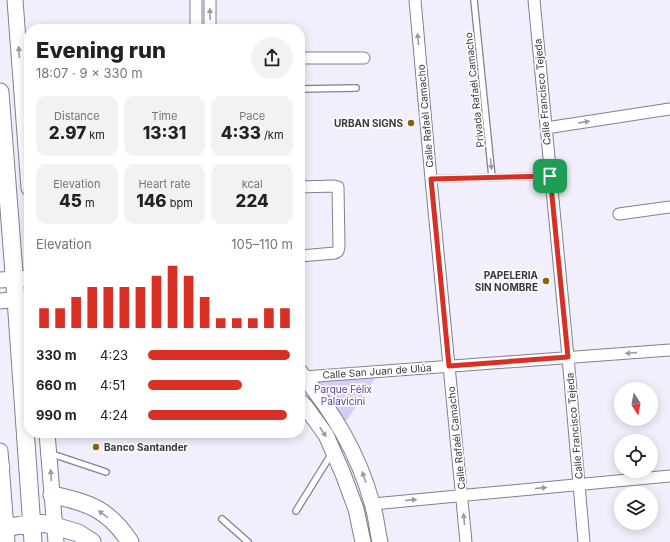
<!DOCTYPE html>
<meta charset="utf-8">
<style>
body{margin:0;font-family:Inter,sans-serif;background:#f2f2f2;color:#202124;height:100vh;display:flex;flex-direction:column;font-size:15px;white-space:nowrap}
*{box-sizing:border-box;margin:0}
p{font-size:13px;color:#757577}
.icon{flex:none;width:22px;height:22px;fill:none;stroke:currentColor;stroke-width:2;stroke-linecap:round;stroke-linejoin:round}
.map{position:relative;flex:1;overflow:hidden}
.drawer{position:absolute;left:24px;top:24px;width:281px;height:414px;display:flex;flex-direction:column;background:#fff;border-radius:16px;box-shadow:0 2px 10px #0003}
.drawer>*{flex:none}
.needle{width:26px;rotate:169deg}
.tools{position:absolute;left:614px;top:382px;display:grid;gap:8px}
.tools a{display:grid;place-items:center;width:44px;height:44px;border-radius:50%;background:#fff;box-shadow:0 2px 10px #0003;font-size:20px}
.pin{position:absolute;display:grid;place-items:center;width:34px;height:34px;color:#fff;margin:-17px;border-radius:8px;box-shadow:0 2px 6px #0006}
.round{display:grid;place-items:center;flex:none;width:42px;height:42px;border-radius:21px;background:#f2f2f2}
.overview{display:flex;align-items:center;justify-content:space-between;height:68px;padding:0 12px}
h1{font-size:22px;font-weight:800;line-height:30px}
.metrics{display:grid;grid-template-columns:repeat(3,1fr);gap:6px;height:68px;padding:4px 12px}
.metrics div{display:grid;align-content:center;border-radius:10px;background:#f2f2f2;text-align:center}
.metrics b{font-size:17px;font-weight:800}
.metrics small{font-size:11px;font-weight:400}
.metrics p{font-size:11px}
.chart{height:112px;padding:8px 12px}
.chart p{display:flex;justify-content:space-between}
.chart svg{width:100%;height:72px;margin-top:4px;stroke:#d93025;stroke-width:6}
ul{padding:0 12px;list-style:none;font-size:13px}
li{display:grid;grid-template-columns:64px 48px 1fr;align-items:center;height:30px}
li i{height:10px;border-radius:5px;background:#d93025}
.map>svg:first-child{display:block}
.green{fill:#d4cdfa}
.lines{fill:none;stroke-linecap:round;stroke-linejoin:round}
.lane-casing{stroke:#827f92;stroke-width:8}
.street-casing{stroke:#827f92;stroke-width:13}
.secondary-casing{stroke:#827f92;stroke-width:17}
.primary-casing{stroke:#827f92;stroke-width:19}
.lane{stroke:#fff;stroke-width:5.5}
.street{stroke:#fff;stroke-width:11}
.secondary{stroke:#fff;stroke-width:15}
.primary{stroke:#fff;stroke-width:17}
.oneway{fill:#9c9b9f}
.route-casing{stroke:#fff;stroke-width:8}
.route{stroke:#d93025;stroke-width:5}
.poi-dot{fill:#8a6404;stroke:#fefefe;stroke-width:1.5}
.labels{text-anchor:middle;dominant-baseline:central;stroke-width:3.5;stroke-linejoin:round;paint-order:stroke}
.street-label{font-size:10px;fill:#38373f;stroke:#fefefe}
.poi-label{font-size:10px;font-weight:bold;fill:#38373f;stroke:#fefefe;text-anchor:end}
.park-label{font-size:10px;fill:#593d9e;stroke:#fefefe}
</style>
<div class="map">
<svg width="670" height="542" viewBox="0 0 670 542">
<rect width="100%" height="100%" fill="#f1effc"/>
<path class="green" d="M378,374L342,427L315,381Z"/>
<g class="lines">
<g class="lane-casing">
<path id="lane" d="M474,0L492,177
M300,89L356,88
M431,179L550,176
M49,453L106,472
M296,511L332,453
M222,519L248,542"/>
</g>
<g class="street-casing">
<path id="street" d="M210,0V29
M415,0L431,179L466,542
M534,0L568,357L584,542
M196,29V0
M300,58H364
M546,128L670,109
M300,187L334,186L338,187L339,247L338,251L335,253L300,256
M619,214L670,207
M300,379L304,377L670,350
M373,504L670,476"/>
</g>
<g class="secondary-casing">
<path id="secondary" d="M15,0L29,188
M0,280L29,278
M0,301L29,298
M300,372C333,412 358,452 372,503C376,515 377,529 380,542
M300,401L305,406L326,435L343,474L356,509L363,542
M47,433L56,542
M0,451L7,542"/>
</g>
<g class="primary-casing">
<path id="primary" d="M0,92L16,299L33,542
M0,468L1,467
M52,495C89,502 109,510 130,542
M0,529L32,523L48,524L78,533L92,542"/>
</g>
<use href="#lane" class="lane"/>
<use href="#street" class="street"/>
<use href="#secondary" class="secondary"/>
<use href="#primary" class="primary"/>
</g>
<defs><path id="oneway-solid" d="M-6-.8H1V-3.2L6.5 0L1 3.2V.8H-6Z"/></defs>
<g class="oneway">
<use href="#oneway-solid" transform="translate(210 14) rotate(-91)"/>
<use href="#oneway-solid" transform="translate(418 39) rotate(-95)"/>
<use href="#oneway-solid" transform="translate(19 52) rotate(-94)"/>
<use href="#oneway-solid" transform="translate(584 122) rotate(-9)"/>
<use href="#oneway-solid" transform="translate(491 164) rotate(84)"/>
<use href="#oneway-solid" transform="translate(631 353) rotate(176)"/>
<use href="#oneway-solid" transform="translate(323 432) rotate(57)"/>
<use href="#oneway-solid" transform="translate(51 475) rotate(-94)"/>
<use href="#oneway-solid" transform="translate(364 477) rotate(-109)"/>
<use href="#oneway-solid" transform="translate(541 488) rotate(-5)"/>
<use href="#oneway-solid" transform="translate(411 500) rotate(-5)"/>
<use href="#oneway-solid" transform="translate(103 514) rotate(-144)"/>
<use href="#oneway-solid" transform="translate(464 519) rotate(-96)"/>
</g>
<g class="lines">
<g class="route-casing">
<path id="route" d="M550,176L568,357L449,366L431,179Z"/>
</g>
<use href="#route" class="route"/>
</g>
<g class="poi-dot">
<circle cx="411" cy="123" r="4"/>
<circle cx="546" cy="281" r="4"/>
<circle cx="96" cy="447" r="4"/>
</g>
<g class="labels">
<g class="street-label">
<text transform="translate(474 90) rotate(-96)">Privada Rafaél Camacho</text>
<text transform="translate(542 92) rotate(-95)">Calle Francisco Tejeda</text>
<text transform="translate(425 116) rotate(-95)">Calle Rafaél Camacho</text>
<text transform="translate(377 371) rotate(-4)">Calle San Juan de Ulúa</text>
<text transform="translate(574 426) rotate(-95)">Calle Francisco Tejeda</text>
<text transform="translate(456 438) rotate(-96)">Calle Rafaél Camacho</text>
</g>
<g class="poi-label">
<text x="403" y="123">URBAN SIGNS</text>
<text x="538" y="275">PAPELERIA<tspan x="538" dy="12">SIN NOMBRE</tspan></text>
<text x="104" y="447" text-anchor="start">Banco Santander</text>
</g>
<g class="park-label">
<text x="343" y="389">Parque Félix<tspan x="343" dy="12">Palavicini</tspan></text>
</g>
</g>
</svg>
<div class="tools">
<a><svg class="needle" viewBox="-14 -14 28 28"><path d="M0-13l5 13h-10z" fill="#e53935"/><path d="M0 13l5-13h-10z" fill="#757577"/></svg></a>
<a><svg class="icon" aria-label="locate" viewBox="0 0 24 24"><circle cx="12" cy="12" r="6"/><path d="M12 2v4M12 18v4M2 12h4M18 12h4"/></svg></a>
<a><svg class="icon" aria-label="layers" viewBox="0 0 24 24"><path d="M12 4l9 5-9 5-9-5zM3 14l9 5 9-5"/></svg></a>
</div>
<div class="pin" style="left:550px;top:176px;background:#1e9e55"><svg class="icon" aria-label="arrive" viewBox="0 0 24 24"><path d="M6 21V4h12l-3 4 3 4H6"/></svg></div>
<section class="drawer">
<div class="overview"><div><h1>Evening run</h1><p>18:07 · 9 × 330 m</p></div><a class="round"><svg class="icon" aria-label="share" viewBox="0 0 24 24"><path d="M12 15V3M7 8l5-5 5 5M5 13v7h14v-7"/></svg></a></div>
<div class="metrics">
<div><p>Distance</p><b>2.97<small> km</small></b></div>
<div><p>Time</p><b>13:31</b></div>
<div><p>Pace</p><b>4:33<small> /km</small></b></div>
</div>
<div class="metrics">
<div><p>Elevation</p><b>45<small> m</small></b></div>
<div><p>Heart rate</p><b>146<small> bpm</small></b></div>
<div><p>kcal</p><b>224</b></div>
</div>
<div class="chart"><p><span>Elevation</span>105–110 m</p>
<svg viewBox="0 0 160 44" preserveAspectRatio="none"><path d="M5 44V32M15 44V32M25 44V25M35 44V19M45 44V19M55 44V19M65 44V19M75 44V12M85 44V6M95 44V12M105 44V25M115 44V38M125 44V38M135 44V38M145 44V32M155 44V32"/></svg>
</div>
<ul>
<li><b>330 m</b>4:23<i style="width:98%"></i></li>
<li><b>660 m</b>4:51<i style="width:65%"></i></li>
<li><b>990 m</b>4:24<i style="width:96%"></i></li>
</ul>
</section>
</div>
